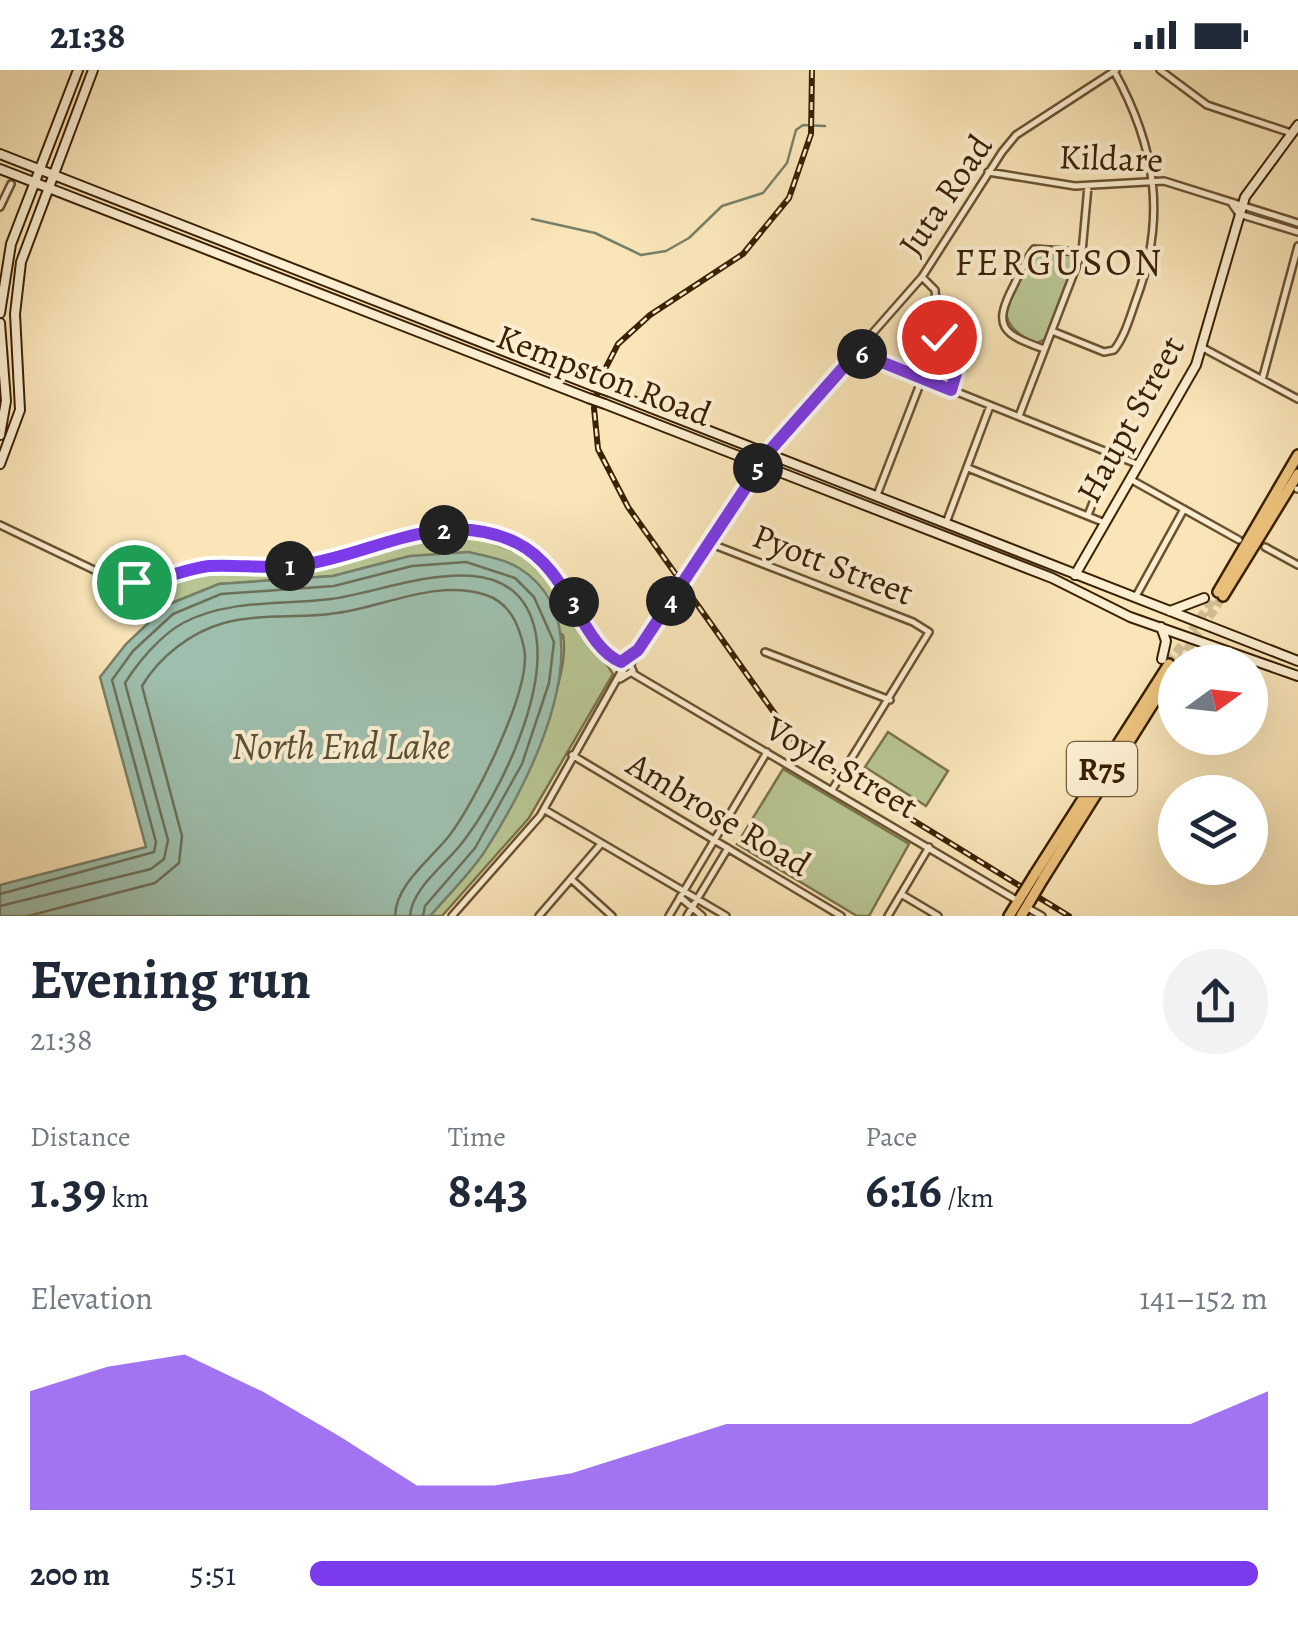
<!DOCTYPE html>
<meta charset="utf-8">
<style>
body{margin:0;font-family:Alegreya,serif;background:#f2f2f3;color:#1f2937;height:100vh;display:flex;flex-direction:column;font-size:38px;white-space:nowrap}
*{box-sizing:border-box;margin:0}
p{font-size:32px;color:#747a83}
.icon{flex:none;width:55px;height:55px;fill:none;stroke:currentColor;stroke-width:2;stroke-linecap:round;stroke-linejoin:round}
.map{position:relative;height:846px;overflow:hidden}
.panel{display:flex;flex-direction:column;background:#fff;flex:1}
.panel>*{flex:none}
.needle{width:65px;rotate:75deg}
.tools{position:absolute;left:1158px;top:575px;display:grid;gap:20px}
.tools a{display:grid;place-items:center;width:110px;height:110px;border-radius:50%;background:#fff;box-shadow:0 10px 40px #0002;font-size:50px}
.pin{position:absolute;display:grid;place-items:center;width:85px;height:85px;color:#fff;margin:-42px;border:5px solid #fff;border-radius:50%;box-shadow:0 2px 10px #0007}
.km{position:absolute;width:50px;height:50px;margin:-25px;border-radius:50%;background:#222;color:#fff;font-size:28px;line-height:50px;text-align:center}
.round{display:grid;place-items:center;flex:none;width:105px;height:105px;border-radius:52px;background:#f2f2f3}
.overview{display:flex;align-items:center;justify-content:space-between;height:170px;padding:0 30px}
h1{font-size:55px;font-weight:600;line-height:75px}
.stats{display:grid;grid-template-columns:repeat(3,1fr);gap:15px;height:170px;padding:10px 30px}
.stats div{display:grid;align-content:center}
.stats b{font-size:50px;font-weight:600}
.stats small{font-size:28px;font-weight:400}
.stats p{font-size:28px}
.chart{height:280px;padding:20px 30px}
.chart p{display:flex;justify-content:space-between}
.chart svg{width:100%;height:180px;margin-top:10px;fill:#7c3aed;opacity:.7}
ul{padding:0 30px;list-style:none;font-size:32px}
li{display:grid;grid-template-columns:160px 120px 1fr;align-items:center;height:75px}
li i{height:25px;border-radius:12px;background:#7c3aed}
.status{display:flex;justify-content:space-between;align-items:center;height:70px;padding:0 50px;background:#fff;direction:ltr}
.status svg{height:28px;fill:currentColor}
.map>svg:first-child{display:block}
.green{fill:#b8c693;stroke:#7a744a;stroke-width:2.5}
.water{fill:#9ebfad;stroke:#768069;stroke-width:2.5}
.lines{fill:none;stroke-linecap:round;stroke-linejoin:round}
.shore{stroke:#6c7058;stroke-width:2.5}
.stream{stroke:#768069;stroke-width:2.5}
.primary-tunnel{stroke:#d3be94;stroke-width:9;stroke-dasharray:9 4.5;stroke-linecap:butt}
.street-casing{stroke:#6a5230;stroke-width:10}
.secondary-casing{stroke:#3b2102;stroke-width:12}
.primary-casing{stroke:#3b2102;stroke-width:14}
.street{stroke:#fbeed1;stroke-width:5}
.secondary{stroke:#fbeed1;stroke-width:8}
.primary{stroke:#ecc27c;stroke-width:9}
.rail-casing{stroke:#3b2102;stroke-width:6}
.rail{stroke:#fbeed1;stroke-width:2.5;stroke-dasharray:8;stroke-linecap:butt}
.secondary-bridge-casing{stroke:#3b2102;stroke-width:12;stroke-linecap:butt}
.primary-bridge-casing{stroke:#3b2102;stroke-width:14;stroke-linecap:butt}
.secondary-bridge{stroke:#fbeed1;stroke-width:8}
.primary-bridge{stroke:#ecc27c;stroke-width:9}
.route-casing{stroke:#fff;stroke-width:20}
.route{stroke:#7c3aed;stroke-width:12}
.labels{text-anchor:middle;dominant-baseline:central;stroke-width:8;stroke-linejoin:round;paint-order:stroke}
.shield{fill:#fbeed1;stroke:#755e40;stroke-width:2.5}
.shield-label{font-size:32px;font-weight:bold;fill:#3b2102}
.street-label{font-size:35px;fill:#3b2102;stroke:#fbeed1}
.neighbourhood-label{font-size:38px;letter-spacing:2.5px;fill:#3b2102;stroke:#fbeed1}
.water-label{font-size:38px;font-style:italic;fill:#595035;stroke:#fbeed1}
</style>
<div class="status"><b>21:38</b><svg viewBox="0 0 49 12"><path d="M0 12V9h3v3zM5 12V6h3v6zM10 12V3h3v9zM15 12V0h3v12zM26 1h20v11H26zM47 4h2v5h-2z"/></svg></div>
<div class="map">
<svg width="1298" height="846" viewBox="0 0 1298 846">
<rect width="100%" height="100%" fill="#f9e5b8"/>
<filter id="stains"><feTurbulence type="fractalNoise" baseFrequency=".002" numOctaves="4"/><feColorMatrix values="0 0 0 0 .2 0 0 0 0 .09 0 0 0 0 .02 0 0 0 .5 -.17"/></filter>
<radialGradient id="worn" r=".72"><stop offset=".6" stop-color="#630" stop-opacity="0"/><stop offset="1" stop-color="#630" stop-opacity=".3"/></radialGradient>
<path class="green" d="M1036,180L1070,183L1076,191L1046,269L1037,273C983,253 1011,217 1036,180Z
M433,467H476L522,484L560,522L613,604L529,748L442,846H430C486,780 523,723 550,640C558,617 567,588 563,565L410,486L333,506L219,514L167,535L117,514L159,516L213,501L307,503Z
M888,662L948,701L926,736L865,697Z
M783,699L909,774L869,846H857L737,774Z"/>
<path class="water" d="M468,482C485,486 504,489 519,498C612,556 529,713 485,781C470,804 448,825 430,846H0V815L146,777L100,607L126,574L167,535L219,514L333,506L410,486Z"/>
<g class="lines">
<path class="shore" d="M0,824L154,782L156,772L112,610L133,581L173,544L221,524L334,516L412,496L466,492L515,508L534,527L554,572L549,613L522,694L475,778L425,836L423,846
M0,836L151,799L164,789L168,770L125,613C138,592 161,565 183,553C228,529 282,535 331,529C389,522 510,466 534,556C551,618 501,723 462,773C446,794 412,818 410,846
M28,846L155,813L179,793L182,766L142,616C159,587 191,562 224,553C259,543 301,549 337,543C387,536 436,509 486,525C510,533 519,555 524,578C533,617 474,734 449,766C430,790 396,814 395,846"/>
<path class="stream" d="M532,149L595,163L641,185L666,181L689,168L722,136L763,123L787,93L796,60L803,55L825,56"/>
<path class="primary-tunnel" d="M1179,592L1223,526
M1169,594L1218,522"/>
<g class="street-casing">
<path id="street" d="M1160,0L1207,35L1291,63
M988,102L1075,116L1164,111L1298,153
M1232,134L1239,144L1298,162
M0,137L11,114
M922,207L935,220L939,267L956,303L951,320
M1052,261L1104,282L1114,280C1125,266 1130,247 1136,230C1167,148 1156,77 1114,1
M1203,278L1298,329
M1044,279C1002,264 992,257 1014,215C1020,202 1026,189 1034,179L1082,182
M857,282L1137,394
M1262,310L1298,176
M1019,346L1082,182L1088,116
M968,398L1105,453
M1130,409L1239,470
M1297,419H1298
M877,425L922,309
M1088,445L1112,384
M946,453L990,336
M0,455L115,510L151,511L211,496H300L429,461L486,462L517,473L546,494L566,517L593,566L619,596
M709,473L913,552L929,562L832,720
M1265,477L1298,495
M1135,528L1184,439
M765,582L890,630
M632,592L768,382L922,207L1002,82L1016,65L1116,0
M632,603L1018,831
M620,609L633,601L628,590L619,596L625,605
M572,685L841,846
M545,740L726,846
M571,809L612,846
M901,824L938,846
M680,827L702,846
M1026,837L1042,846
M452,846L540,746L621,602
M539,846L601,774
M669,846L767,682
M687,846L728,778
M888,846L929,777"/>
</g>
<g class="secondary-casing">
<path id="secondary" d="M0,84L593,316
M0,99L588,328
M0,243L11,174L78,0
M0,253L6,331L0,365
M610,322L1298,591
M605,334L1052,508L1130,547L1298,606
M0,394L20,340L15,244L21,192L93,0
M1075,505L1196,295L1245,127L1298,55
M1170,541L1204,528
M1161,557L1166,571L1162,589
M1188,592L1204,586L1227,585"/>
</g>
<g class="primary-casing">
<path id="primary" d="M1218,522L1298,385
M1223,526L1298,404
M1035,804L1169,594
M1043,809L1174,600
M1009,846L1022,825
M1021,846L1030,831"/>
</g>
<use href="#street" class="street"/>
<use href="#secondary" class="secondary"/>
<use href="#primary" class="primary"/>
<g class="rail-casing">
<path id="rail" d="M812,0L811,64L789,128L743,184L650,245L618,274L601,307L594,338L598,379L628,437L802,682L1069,846"/>
</g>
<use href="#rail" class="rail"/>
<g class="secondary-bridge-casing">
<path id="secondary-bridge" d="M593,316L610,322
M588,328L605,334"/>
</g>
<g class="primary-bridge-casing">
<path id="primary-bridge" d="M1022,825L1035,804
M1030,831L1043,809"/>
</g>
<use href="#secondary-bridge" class="secondary-bridge"/>
<use href="#primary-bridge" class="primary-bridge"/>
</g>
<g class="lines">
<g class="route-casing">
<path id="route" d="M134,512C160,512 183,499 209,496C239,494 271,500 301,495C373,485 443,436 517,473C570,499 581,576 621,592L638,580L772,378L857,282L951,320L956,303L939,267"/>
</g>
<use href="#route" class="route"/>
</g>
<g class="labels">
<rect class="shield" x="1067" y="672" width="70" height="54" rx="8"/>
<g class="shield-label">
<text x="1102" y="699">R75</text>
</g>
<g class="street-label">
<text transform="translate(1111 88) rotate(2)">Kildare</text>
<text transform="translate(945 125) rotate(-56)">Juta Road</text>
<text transform="translate(604 305) rotate(21)">Kempston Road</text>
<text transform="translate(1130 349) rotate(-61)">Haupt Street</text>
<text transform="translate(833 494) rotate(21)">Pyott Street</text>
<text transform="translate(842 697) rotate(30)">Voyle Street</text>
<text transform="translate(719 744) rotate(31)">Ambrose Road</text>
</g>
<g class="neighbourhood-label">
<text x="1059" y="192">FERGUSON</text>
</g>
<g class="water-label">
<text x="341" y="676">North End Lake</text>
</g>
</g>
<rect width="100%" height="100%" filter="url(#stains)"/>
<rect width="100%" height="100%" fill="url(#worn)"/>
</svg>
<div class="tools">
<a><svg class="needle" viewBox="-14 -14 28 28"><path d="M0-13l5 13h-10z" fill="#e53935"/><path d="M0 13l5-13h-10z" fill="#747a83"/></svg></a>
<a><svg class="icon" aria-label="layers" viewBox="0 0 24 24"><path d="M12 4l9 5-9 5-9-5zM3 14l9 5 9-5"/></svg></a>
</div>
<div class="pin" style="left:134px;top:512px;background:#1e9e55"><svg class="icon" aria-label="arrive" viewBox="0 0 24 24"><path d="M6 21V4h12l-3 4 3 4H6"/></svg></div>
<div class="pin" style="left:939px;top:267px;background:#d93025"><svg class="icon" aria-label="check" viewBox="0 0 24 24"><path d="M5 12l5 5 9-10"/></svg></div>
<b class="km" style="left:290px;top:496px">1</b>
<b class="km" style="left:444px;top:460px">2</b>
<b class="km" style="left:574px;top:532px">3</b>
<b class="km" style="left:671px;top:531px">4</b>
<b class="km" style="left:758px;top:398px">5</b>
<b class="km" style="left:862px;top:284px">6</b>
</div>
<section class="panel">
<div class="overview"><div><h1>Evening run</h1><p>21:38</p></div><a class="round"><svg class="icon" aria-label="share" viewBox="0 0 24 24"><path d="M12 15V3M7 8l5-5 5 5M5 13v7h14v-7"/></svg></a></div>
<div class="stats">
<div><p>Distance</p><b>1.39<small> km</small></b></div>
<div><p>Time</p><b>8:43</b></div>
<div><p>Pace</p><b>6:16<small> /km</small></b></div>
</div>
<div class="chart"><p><span>Elevation</span>141–152 m</p>
<svg viewBox="0 0 160 44" preserveAspectRatio="none"><path d="M0 44V15L10 9L20 6L30 15L40 26L50 38L60 38L70 35L80 29L90 23L100 23L110 23L120 23L130 23L140 23L150 23L160 15V44z"/></svg>
</div>
<ul>
<li><b>200 m</b>5:51<i style="width:99%"></i></li>
</ul>
</section>
